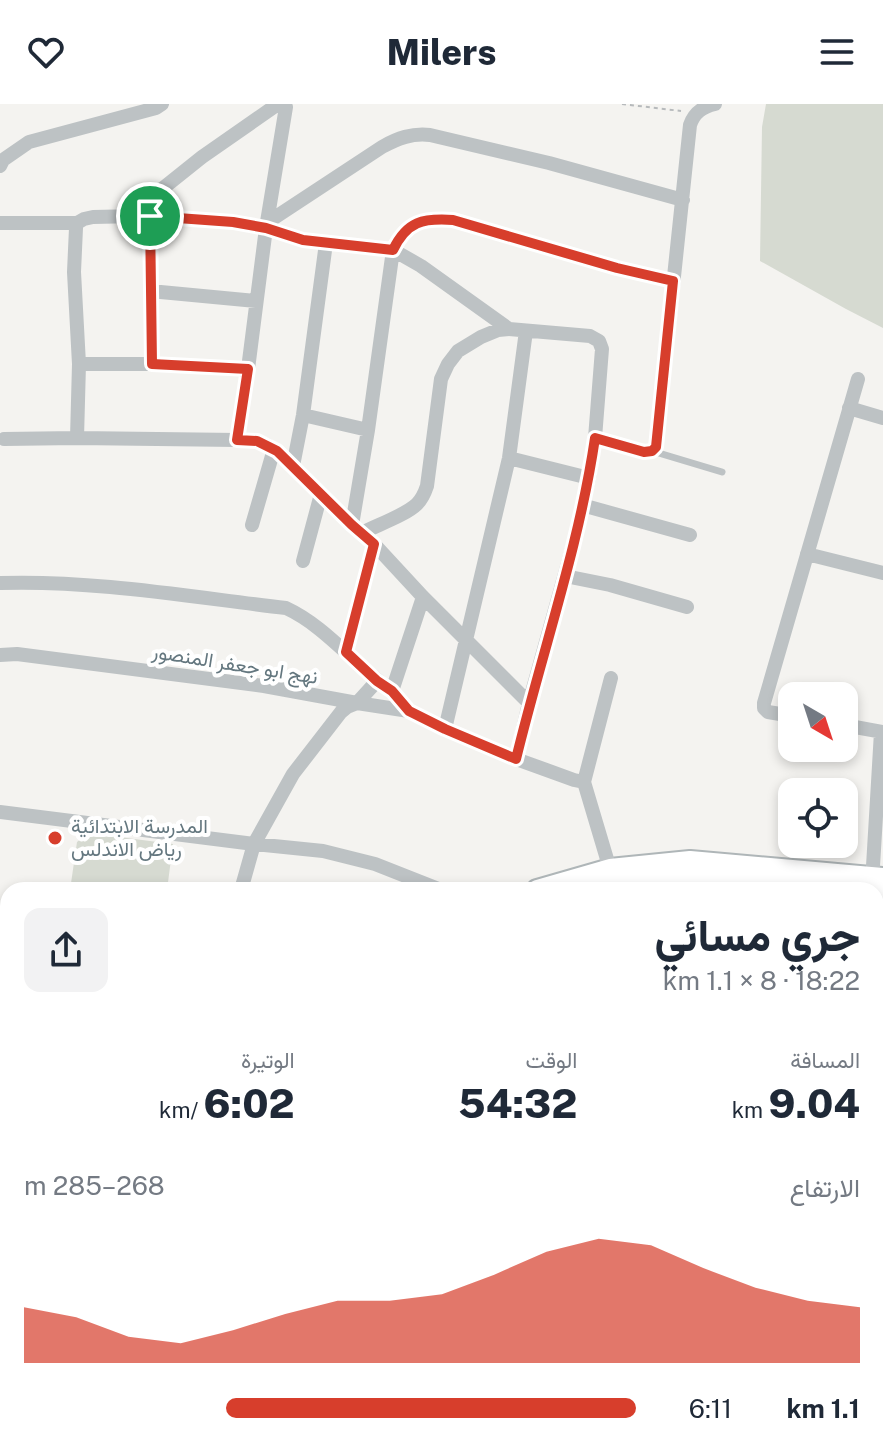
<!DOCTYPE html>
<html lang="ar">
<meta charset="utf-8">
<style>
body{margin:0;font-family:"Public Sans",Vazirmatn,sans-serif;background:#f2f2f3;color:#1f2937;direction:rtl;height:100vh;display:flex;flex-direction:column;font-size:30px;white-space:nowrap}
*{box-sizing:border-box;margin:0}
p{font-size:26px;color:#747a83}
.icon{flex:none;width:44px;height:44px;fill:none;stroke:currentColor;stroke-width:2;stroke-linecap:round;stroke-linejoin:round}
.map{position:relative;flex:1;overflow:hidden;direction:ltr}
.side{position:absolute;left:0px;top:778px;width:884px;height:574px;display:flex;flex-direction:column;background:#fff;border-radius:24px 24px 0 0;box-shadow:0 4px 12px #0003;direction:rtl}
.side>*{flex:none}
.needle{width:52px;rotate:141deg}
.fabs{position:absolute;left:778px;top:578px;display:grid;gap:16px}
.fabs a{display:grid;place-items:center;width:80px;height:80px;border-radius:16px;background:#fff;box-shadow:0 4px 12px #0003;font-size:40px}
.pin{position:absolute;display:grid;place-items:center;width:68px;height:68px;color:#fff;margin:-34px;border:4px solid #fff;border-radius:50%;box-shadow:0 2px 8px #0007}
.round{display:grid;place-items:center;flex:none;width:84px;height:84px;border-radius:16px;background:#f2f2f3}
.head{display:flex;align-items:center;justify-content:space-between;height:136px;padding:0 24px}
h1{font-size:44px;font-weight:800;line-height:60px}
.figures{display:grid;grid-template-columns:repeat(3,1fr);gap:12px;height:136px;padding:8px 24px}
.figures div{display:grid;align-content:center}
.figures b{font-size:40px;font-weight:800}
.figures small{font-size:22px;font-weight:400}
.figures p{font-size:22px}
.chart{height:224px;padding:16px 24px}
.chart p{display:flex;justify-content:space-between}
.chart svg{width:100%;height:144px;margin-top:8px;fill:#d73e2c;opacity:.7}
ul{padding:0 24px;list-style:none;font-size:26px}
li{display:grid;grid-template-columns:128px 96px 1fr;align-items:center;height:60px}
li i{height:20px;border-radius:10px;background:#d73e2c}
header{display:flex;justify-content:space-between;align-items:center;height:104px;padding:0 24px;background:#fff;font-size:36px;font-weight:800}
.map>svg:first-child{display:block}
.green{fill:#d6dad1}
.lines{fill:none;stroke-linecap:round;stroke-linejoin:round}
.secondary-casing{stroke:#afb6b8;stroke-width:24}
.highway-casing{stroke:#b0b5b6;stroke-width:28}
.path{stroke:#b7babc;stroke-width:2;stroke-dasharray:4 4;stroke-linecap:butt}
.lane{stroke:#bdc2c4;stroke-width:7}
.street{stroke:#bdc2c4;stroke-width:14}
.secondary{stroke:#fff;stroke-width:20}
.highway{stroke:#fff;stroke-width:24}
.route-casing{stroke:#fff;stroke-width:16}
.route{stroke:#d73e2c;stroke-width:10}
.poi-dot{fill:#d73e2c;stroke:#fff;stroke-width:3}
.labels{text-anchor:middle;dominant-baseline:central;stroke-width:8;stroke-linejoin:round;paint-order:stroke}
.street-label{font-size:20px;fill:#64777f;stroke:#fff}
.poi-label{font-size:20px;fill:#64777f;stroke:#fff;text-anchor:start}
</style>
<header><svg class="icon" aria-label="menu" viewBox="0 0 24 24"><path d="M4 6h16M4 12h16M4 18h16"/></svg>Milers<svg class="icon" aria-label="heart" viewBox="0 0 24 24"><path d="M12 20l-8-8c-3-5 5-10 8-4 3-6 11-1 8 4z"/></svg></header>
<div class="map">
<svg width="883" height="1351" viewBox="0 0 883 1351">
<rect width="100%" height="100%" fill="#f4f3f0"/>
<path class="green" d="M766,0H883V224L846,205L760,157L762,23Z
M88,729L173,740L167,786H70L77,738Z
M387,1344H551L549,1351H384Z"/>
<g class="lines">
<g class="secondary-casing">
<path id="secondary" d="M537,786L610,765L690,757L883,774
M587,786L614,780L684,771L837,786
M876,789H883
M0,919H8
M0,1161L8,1168
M876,1186H883
M0,1189H8
M0,1232H8"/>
</g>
<g class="highway-casing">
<path id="highway" d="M876,1203H883
M0,1207H8
M876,1238L883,1239"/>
</g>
<path class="path" d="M622,0L681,7"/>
<path class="lane" d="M652,347L722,368
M0,968L8,976
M355,1344L365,1348L382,1344"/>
<path class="street" d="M0,62L3,56L29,38L156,4L162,0
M139,112L157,89L202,53L278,0
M150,112L152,260L248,265
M268,118L382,43C398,34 412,29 430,31L549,59L683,96
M0,119H77
M150,187L256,197
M509,225L421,162L393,146L303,136L266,124L233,118L139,112L93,113L84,115L77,119L76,124L74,168L79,260L77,334L237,336L257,337L267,341L293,362L352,421L374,440L423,493L529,599
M79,260H152
M849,304L883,314
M303,311L368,326
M595,334L644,348L652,347L656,343L690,21C694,9 702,3 715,0
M4,335L77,334
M237,336L248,265L266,124L286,3L284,0
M509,354L589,374
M293,362L303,311L326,139
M582,401L690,431
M252,421L274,345
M352,421L368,326L393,146C407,117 423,114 453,116L617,164L673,177
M362,429C377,421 406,411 417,400C422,395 425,388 427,382L441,275L448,260L458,247L481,233L498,226L509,225L590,232L599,237L602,245L595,334L589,374L575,434L529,599L516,655
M807,450L883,469
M303,457L321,390
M565,472L610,481L687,503
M0,479C95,476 191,493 286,504C327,523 355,562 392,587
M346,548L374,440
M0,551L17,550L264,582L357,599L409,607L445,625L516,655L574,676L584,678L612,772
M397,593L392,587L423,493
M792,612L768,608L764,604V599L858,275
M844,621L883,628
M445,625L509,354L526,227
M584,678L611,574
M0,708L254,740L323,747L375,760L441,786
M872,779L881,628
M241,786L254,740L293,670L341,608L347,603L357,599L377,577
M876,922L883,923
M876,1058L883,1059
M876,1313H883
M603,1351L606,1344"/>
<use href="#secondary" class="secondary"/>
<use href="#highway" class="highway"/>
</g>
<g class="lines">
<g class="route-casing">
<path id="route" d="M150,112L233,118L266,124L303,136L393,146C407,117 423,114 453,116L617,164L673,177L656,343L652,347L644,348L595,334C579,443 542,548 516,655L445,625L409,607L392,587L377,577L346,548L374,440L352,421L277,347L257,337L237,336L248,265L152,260Z"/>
</g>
<use href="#route" class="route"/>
</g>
<circle class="poi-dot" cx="55" cy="734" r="8"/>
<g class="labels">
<g class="street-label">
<text transform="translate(235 560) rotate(9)">نهج ابو جعفر المنصور</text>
</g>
<g class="poi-label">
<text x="71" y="722">المدرسة الابتدائية<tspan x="71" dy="23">رياض الاندلس</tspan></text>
</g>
</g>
</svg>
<div class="fabs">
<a><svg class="needle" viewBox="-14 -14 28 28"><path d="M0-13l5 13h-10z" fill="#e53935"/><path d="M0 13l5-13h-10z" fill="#747a83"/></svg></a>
<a><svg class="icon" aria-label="locate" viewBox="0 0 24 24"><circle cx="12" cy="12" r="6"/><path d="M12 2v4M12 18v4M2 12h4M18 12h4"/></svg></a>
</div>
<div class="pin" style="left:150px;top:112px;background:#1e9e55"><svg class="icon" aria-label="arrive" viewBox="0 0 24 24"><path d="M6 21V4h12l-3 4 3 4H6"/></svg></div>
<section class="side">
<div class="head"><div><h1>جري مسائي</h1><p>18:22 · 8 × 1.1 km</p></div><a class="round"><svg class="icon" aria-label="share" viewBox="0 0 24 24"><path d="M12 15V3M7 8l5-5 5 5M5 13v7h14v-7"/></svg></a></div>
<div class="figures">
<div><p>المسافة</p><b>9.04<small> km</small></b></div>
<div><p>الوقت</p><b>54:32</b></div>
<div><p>الوتيرة</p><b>6:02<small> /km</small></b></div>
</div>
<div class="chart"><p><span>الارتفاع</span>268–285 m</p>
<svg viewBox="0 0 160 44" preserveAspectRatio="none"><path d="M0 44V27L10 30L20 36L30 38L40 34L50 29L60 25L70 25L80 23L90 17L100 10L110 6L120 8L130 15L140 21L150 25L160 27V44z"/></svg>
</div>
<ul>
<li><b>1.1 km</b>6:11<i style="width:67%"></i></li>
</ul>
</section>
</div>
